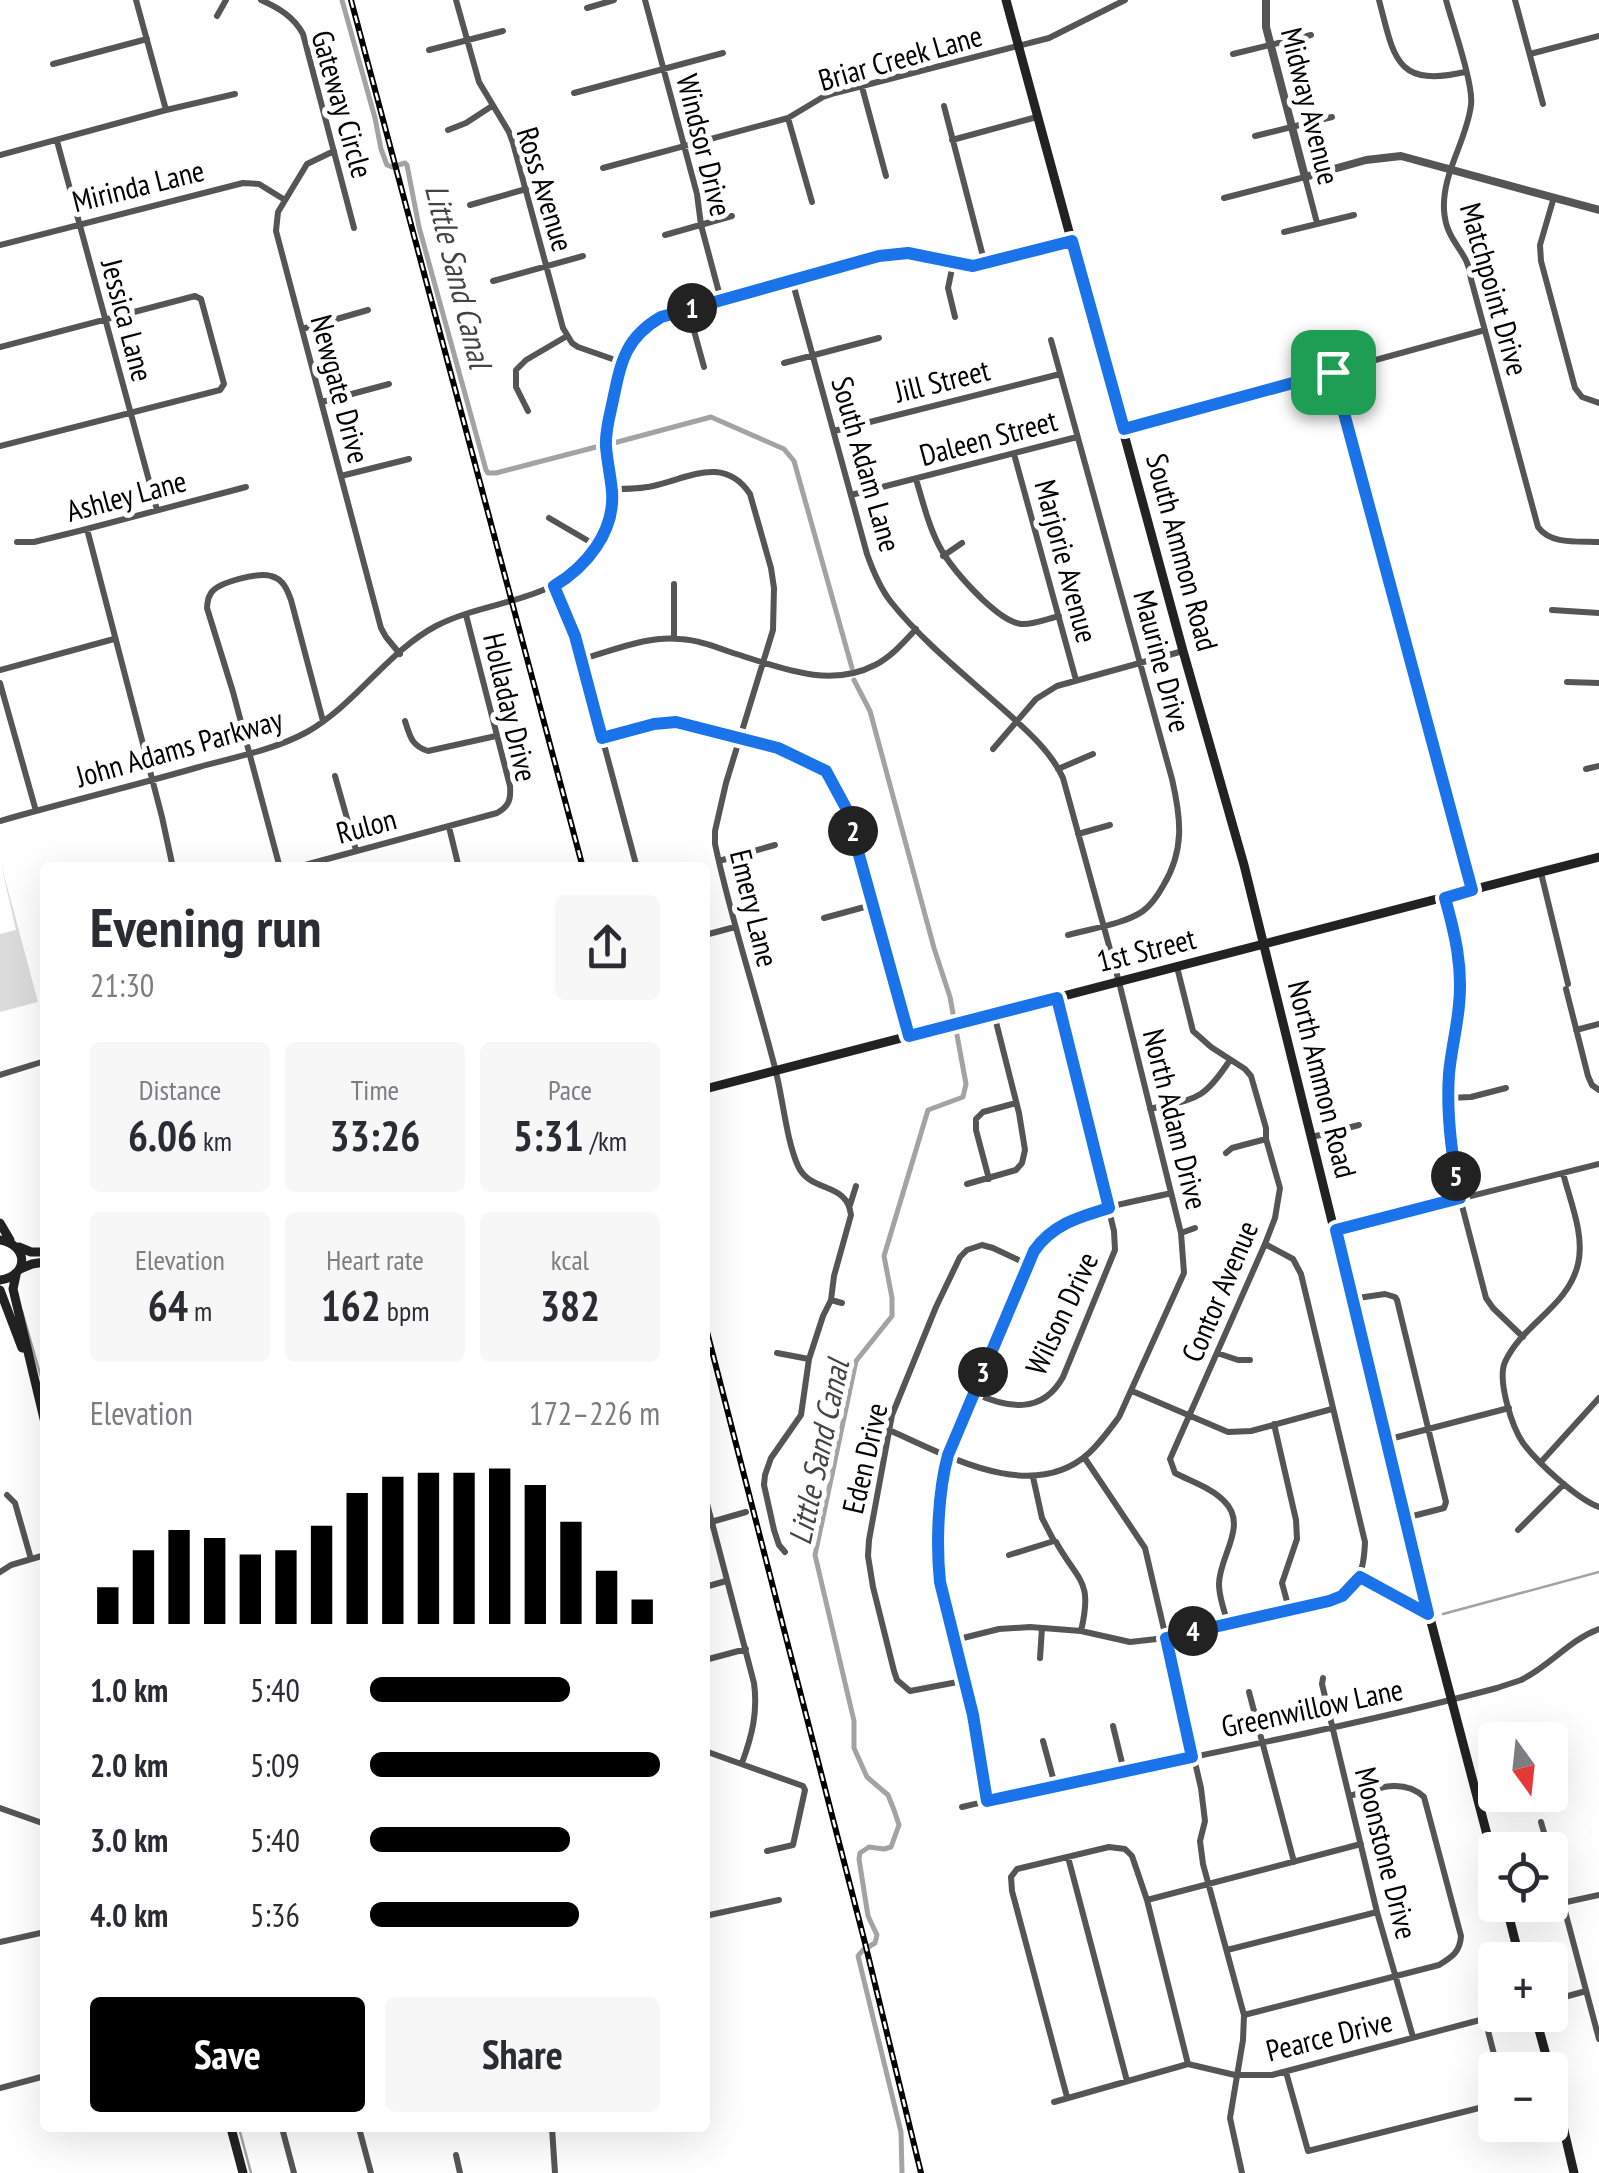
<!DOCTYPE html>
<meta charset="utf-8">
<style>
body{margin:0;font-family:"PT Sans Narrow",sans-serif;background:#f7f7f7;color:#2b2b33;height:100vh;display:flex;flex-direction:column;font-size:38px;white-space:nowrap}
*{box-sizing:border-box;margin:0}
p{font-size:32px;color:#7c7c81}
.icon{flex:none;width:55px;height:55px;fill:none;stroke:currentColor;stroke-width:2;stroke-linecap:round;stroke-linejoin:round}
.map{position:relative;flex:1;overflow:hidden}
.sheet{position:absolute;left:40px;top:862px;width:670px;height:1270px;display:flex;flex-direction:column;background:#fff;border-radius:10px;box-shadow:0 10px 40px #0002}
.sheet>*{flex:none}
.needle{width:65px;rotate:165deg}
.tools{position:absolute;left:1478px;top:1722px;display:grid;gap:20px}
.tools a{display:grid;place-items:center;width:90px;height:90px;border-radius:10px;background:#fff;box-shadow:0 10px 40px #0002;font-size:50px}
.pin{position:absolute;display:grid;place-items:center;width:85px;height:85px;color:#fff;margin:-42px;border-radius:20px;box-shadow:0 5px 15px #0006}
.km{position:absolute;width:50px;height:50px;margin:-25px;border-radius:50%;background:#222;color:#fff;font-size:28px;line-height:50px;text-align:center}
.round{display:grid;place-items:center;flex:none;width:105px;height:105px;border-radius:10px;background:#f7f7f7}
.head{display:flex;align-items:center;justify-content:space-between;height:170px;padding:0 50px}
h1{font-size:55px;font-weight:700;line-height:75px}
.figures{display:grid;grid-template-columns:repeat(3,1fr);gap:15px;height:170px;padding:10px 50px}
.figures div{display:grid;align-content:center;border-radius:10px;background:#f7f7f7;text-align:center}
.figures b{font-size:42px;font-weight:700}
.figures small{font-size:28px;font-weight:400}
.figures p{font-size:28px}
.chart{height:280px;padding:20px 50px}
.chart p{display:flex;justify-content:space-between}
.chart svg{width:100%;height:180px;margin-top:10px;stroke:#000;stroke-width:6}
.cta{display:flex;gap:20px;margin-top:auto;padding:20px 50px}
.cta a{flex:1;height:115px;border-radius:10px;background:#000;color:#fff;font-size:40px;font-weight:700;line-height:115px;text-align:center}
.cta a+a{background:#f7f7f7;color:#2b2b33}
ul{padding:0 50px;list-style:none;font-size:32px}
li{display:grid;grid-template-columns:160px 120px 1fr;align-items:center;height:75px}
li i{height:25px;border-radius:12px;background:#000}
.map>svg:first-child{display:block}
.green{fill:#dcdcdc}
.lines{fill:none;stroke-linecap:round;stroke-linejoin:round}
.stream{stroke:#a3a3a3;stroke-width:2.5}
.canal{stroke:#a3a3a3;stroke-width:5}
.minor{stroke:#555;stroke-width:6}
.tertiary{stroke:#555;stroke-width:8}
.secondary{stroke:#222;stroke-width:9}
.rail-casing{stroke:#000;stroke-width:6}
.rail{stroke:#fff;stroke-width:2.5;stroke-dasharray:8;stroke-linecap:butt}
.route-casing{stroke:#fff;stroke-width:20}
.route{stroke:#1a73e8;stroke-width:12}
.labels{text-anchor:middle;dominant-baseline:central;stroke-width:10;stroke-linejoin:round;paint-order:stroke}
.street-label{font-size:30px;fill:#000;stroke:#fff}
.water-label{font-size:32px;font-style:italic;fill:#444;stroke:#fff}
</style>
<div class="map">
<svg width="1599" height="2173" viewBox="0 0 1599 2173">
<rect width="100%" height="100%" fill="#fff"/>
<path class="green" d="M0,860L38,1002L0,1012V934L16,930Z"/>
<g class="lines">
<path class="stream" d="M22,1311L45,1391
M1443,1614L1599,1572
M239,2128L251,2173"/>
<path class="canal" d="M342,0L375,118L381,149L387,165L392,167L405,163L407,165L419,227L486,470L488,473H496L600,446
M610,444L711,417L784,449L794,461L852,668
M854,680L870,711L934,948L950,997L966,1084L963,1097L928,1110L884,1256L892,1298V1316L856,1361L815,1555L854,1721V1748L867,1777L888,1795L894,1810L899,1825L891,1847L884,1849L869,1847L860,1853L859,1859L868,1916L877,1935L875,1943L863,1950L858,1956L901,2132L902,2173"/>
<path class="minor" d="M136,0L166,110
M261,0C279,8 294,17 303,34L354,228
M456,0L479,82L509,132L513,143L563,328L572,343L578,347L621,362
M645,0L697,194L701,225L721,300
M1379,0C1394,57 1395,88 1465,72
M1446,0C1452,23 1474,85 1471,105C1467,140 1442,173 1444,210C1446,244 1469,250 1471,279L1538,527C1551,545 1578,541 1599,542
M1515,0L1543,104
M587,8L614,0
M217,16L226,0
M429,50L503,31
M1233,54L1311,35
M1530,54L1599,36
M53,64L147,39
M862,87L886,176
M574,93L723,53
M944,106L985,264
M788,118L812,202
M448,130L466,123L492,106
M1255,136L1332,117
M952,140L1037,117
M57,141L157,510
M334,151L307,164L278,212L276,231L381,628L386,637L400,654
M0,155L166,110L235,94
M603,168L788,118L823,97L835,93L1049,38L1125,0
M1554,197L1540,245L1541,261L1575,388L1582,397L1599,403
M1224,198L1305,177L1317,223
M470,205L526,189
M1284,232L1354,215
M665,235L732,216
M0,245L243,183L259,184L285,200
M953,264L948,288L955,317
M792,280L867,554C873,571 880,588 891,602C923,642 965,675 1003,709C1024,728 1051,751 1063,778L1119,982L1181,1233L1184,1273L1119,1417C1110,1429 1101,1442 1089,1453C1032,1505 946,1455 889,1430
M493,281L583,256
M688,309L704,367
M302,329L368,310
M1051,340L1172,779C1181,818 1185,850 1163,886C1158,895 1151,905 1143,911C1125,924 1089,929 1068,935
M0,347L195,296L201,299L224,384L220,390L0,446
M784,363L879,338
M1333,371L1473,890
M322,402L389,384
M528,411L516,387V370L526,360L567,336
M1124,429L1485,330
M834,431L1060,374
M1014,454L1076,680
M341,476L409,459
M916,479C933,538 937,555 982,599C992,608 1007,622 1021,624C1033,625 1047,619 1059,616
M612,489C626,489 640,489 653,486C689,478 724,455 750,494L771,568L774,588L773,630L726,783L715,831V844C731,920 756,993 775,1068C783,1098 786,1139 798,1166C811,1194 847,1181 851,1215L834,1276L831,1300L823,1316L809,1359L801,1415L771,1458L765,1475L764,1485L774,1530L779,1545L785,1552
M851,495L1077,437
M549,518L597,546
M87,529L162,817L173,868
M17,542H34L79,531L246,487
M943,556L962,543
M674,584V637
M554,586L575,636L637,868
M1552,610L1599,613
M582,659C612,651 649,635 680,639C698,640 716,647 733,653C779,667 829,689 875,665C891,657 904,642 916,629
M0,670L114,639
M1567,682L1599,683
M0,683L36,811
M405,721C410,737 412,746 428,751L496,736
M602,738L654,724L676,722L777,748L825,771L846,808L909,1036
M993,749L1036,699L1057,686L1183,651
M1058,769L1093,754
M1586,769L1599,766
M335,776L356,850
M0,821C66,802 133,786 199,767C235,757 274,750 307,732C356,704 387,652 436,626C490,598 561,604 596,547C619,510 610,490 606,451C605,436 609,421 612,406C620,366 623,339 661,317L879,256L908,253L973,266L1072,241
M449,827L459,868
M1078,834L1110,825
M719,861L775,845
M280,868L233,692L207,608C208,600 207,599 211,593C218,582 259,572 271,576C283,579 287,589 291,600L323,721
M294,868L497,813C509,806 511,800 510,786L466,615
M1541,873L1568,984
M1445,898L1458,950L1461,973L1459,1005L1449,1074L1451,1145L1460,1198L1486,1298L1493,1308L1523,1337
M824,918L872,905
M705,935L735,927
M1177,967L1193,1031L1211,1047L1245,1069L1251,1076L1266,1128V1139L1280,1188L1275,1218L1265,1244L1170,1459L1175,1473C1190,1481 1212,1488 1224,1501C1249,1525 1219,1556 1219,1584C1219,1597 1224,1611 1228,1623
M1566,989L1588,1076L1592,1085L1599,1090
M1576,1030L1599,1024
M0,1075L45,1061
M1449,1098L1471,1097L1506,1088
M1150,1109C1197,1098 1203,1101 1230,1060
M1312,1137L1359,1125
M1226,1153L1232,1148L1266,1139
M1563,1173C1570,1201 1585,1235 1578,1264C1568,1307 1522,1324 1505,1362C1497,1380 1512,1427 1523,1443C1538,1463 1577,1499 1599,1507
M989,1179L976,1130V1119L983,1112L1016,1103
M967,1184L1016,1170L1022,1163L1025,1150L1019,1113L994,1014
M850,1205L856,1186
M1335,1230L1599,1164
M1181,1233L1195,1228
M1351,1299L1385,1294L1395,1297L1397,1300L1446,1502L1444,1508L1405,1518
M831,1300L842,1303
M777,1353L809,1359
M1217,1353L1238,1360H1250
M1132,1391L1228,1432L1251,1431L1332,1409
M974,1393C1007,1408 1042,1415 1063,1377L1115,1250L1114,1231L1057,998
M1274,1424L1296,1520L1297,1539L1282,1583L1289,1609
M1386,1440L1509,1408
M1084,1457L1145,1548L1201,1788L1205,1821L1200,1841L1203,1864L1244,2015L1243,2040L1230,2118L1242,2173
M1541,1462L1599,1398
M1033,1477L1042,1518L1054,1541
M7,1495L15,1503L31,1559
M705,1496L754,1683C758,1712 752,1736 742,1763
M711,1522L746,1512
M1518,1530L1564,1484
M1009,1555L1054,1541L1056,1542C1079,1583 1093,1580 1081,1631
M0,1572L11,1565L45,1555
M1360,1577L1429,1613
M705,1587L726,1581
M955,1640L999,1629L1030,1627L1081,1631L1130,1642L1166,1638L1329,1601C1359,1589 1364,1572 1365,1542L1301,1274L1293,1259L1265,1244
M1040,1658L1042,1628
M705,1660L746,1649
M1323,1678L1322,1684L1377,1912L1413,2037
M963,1681L910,1691L897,1680L894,1671L873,1587L868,1556L869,1540L892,1415L936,1307L960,1257L967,1250L982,1245L993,1248L1027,1264
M1249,1692L1294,1862
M1113,1726L1124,1771
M1043,1741L1055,1785
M705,1751L803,1786L805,1790L793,1845L767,1851
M987,1801L973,1715L941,1582C936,1544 937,1491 948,1455L1027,1264C1034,1253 1040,1241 1050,1232C1078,1209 1136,1202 1171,1193
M962,1807C1140,1765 1320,1735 1497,1688C1505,1685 1513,1683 1521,1680C1550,1666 1569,1640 1599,1629
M0,1808L45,1824
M1541,1822L1549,1850
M1550,1855L1599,2039
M1068,1857L1127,2081
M1147,1900L1361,1844
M1562,1903L1599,1895
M705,1916L779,1900
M0,1942L45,1932
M1227,1950L1377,1912
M1550,2001L1586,1991
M1244,2015L1439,1965C1452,1957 1460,1952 1461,1936L1424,1797C1403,1777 1375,1789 1349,1796
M1485,2019L1498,2070
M1286,2072L1308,2151L1495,2104
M0,2088L45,2076
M1067,2097L1012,1891L1011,1877L1017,1869L1109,1847L1125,1849L1132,1856L1147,1900L1188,2064
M1054,2102L1188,2064L1235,2075H1272L1499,2015
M282,2128L294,2173
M359,2128L371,2173
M552,2128L555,2173
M456,2155L460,2173"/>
<path class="tertiary" d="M1266,0V27L1305,177L1366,160L1401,156L1599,210"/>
<path class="secondary" d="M1006,0L1183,651L1244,865L1430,1618L1495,1865
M705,1089L1599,857
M0,1223L10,1240
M0,1240C29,1245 29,1276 0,1280
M19,1247L31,1252H45
M20,1269L32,1264L45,1262
M16,1275L13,1289L45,1423
M0,1290L22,1348
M1506,1905L1520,1960
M1535,2015L1550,2070
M1550,2071L1574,2173
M231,2128L243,2173"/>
<g class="rail-casing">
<path id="rail" d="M351,0L583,868
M705,1324L865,1943L921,2173"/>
</g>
<use href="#rail" class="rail"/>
</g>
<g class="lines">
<g class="route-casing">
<path id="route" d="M1072,241L1124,429L1333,372L1472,890L1445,898C1455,934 1463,967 1459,1005C1457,1028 1451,1051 1449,1074C1446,1116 1452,1158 1460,1198L1336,1230L1428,1614L1360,1577L1342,1596L1329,1601L1166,1638L1192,1757L987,1801L973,1715L940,1582C936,1544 938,1492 948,1455L1034,1251C1053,1224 1079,1217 1109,1208L1057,998L909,1036L846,808L826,771L778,748L676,722L654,724L602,738L575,636L554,586C586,567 615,532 612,492C611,477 607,462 606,446C605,431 610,415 613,400C621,362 625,338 661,317L879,256L908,253L973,266Z"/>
</g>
<use href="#route" class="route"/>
</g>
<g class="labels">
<g class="street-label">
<text transform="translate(900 57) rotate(-16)">Briar Creek Lane</text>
<text transform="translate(343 104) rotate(74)">Gateway Circle</text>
<text transform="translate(1311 106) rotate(76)">Midway Avenue</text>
<text transform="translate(705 145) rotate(76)">Windsor Drive</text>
<text transform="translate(138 185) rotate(-14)">Mirinda Lane</text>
<text transform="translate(546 189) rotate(73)">Ross Avenue</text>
<text transform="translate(1495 289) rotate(74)">Matchpoint Drive</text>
<text transform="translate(128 320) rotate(75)">Jessica Lane</text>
<text transform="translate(942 380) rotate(-14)">Jill Street</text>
<text transform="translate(341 389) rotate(75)">Newgate Drive</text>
<text transform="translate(988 437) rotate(-15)">Daleen Street</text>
<text transform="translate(867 464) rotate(74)">South Adam Lane</text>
<text transform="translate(126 495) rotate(-15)">Ashley Lane</text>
<text transform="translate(1183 552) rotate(75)">South Ammon Road</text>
<text transform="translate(1067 561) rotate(75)">Marjorie Avenue</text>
<text transform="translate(1163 661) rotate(75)">Maurine Drive</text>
<text transform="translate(511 707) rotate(77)">Holladay Drive</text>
<text transform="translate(179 747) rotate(-16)">John Adams Parkway</text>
<text transform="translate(366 825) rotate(-15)">Rulon</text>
<text transform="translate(755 908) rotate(76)">Emery Lane</text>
<text transform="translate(1146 949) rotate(-14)">1st Street</text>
<text transform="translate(1323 1079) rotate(76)">North Ammon Road</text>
<text transform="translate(1176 1119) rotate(76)">North Adam Drive</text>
<text transform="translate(1219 1291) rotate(-67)">Contor Avenue</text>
<text transform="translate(1061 1313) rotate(-65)">Wilson Drive</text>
<text transform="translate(864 1458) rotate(-77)">Eden Drive</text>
<text transform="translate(1312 1707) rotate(-12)">Greenwillow Lane</text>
<text transform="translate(1387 1853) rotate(76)">Moonstone Drive</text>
<text transform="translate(1329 2035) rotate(-14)">Pearce Drive</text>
</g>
<g class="water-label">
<text transform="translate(459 276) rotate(76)">Little Sand Canal</text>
<text transform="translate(818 1452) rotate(-78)">Little Sand Canal</text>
</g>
</g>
</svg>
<div class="tools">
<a><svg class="needle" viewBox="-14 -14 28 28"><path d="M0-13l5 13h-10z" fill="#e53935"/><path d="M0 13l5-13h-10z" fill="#7c7c81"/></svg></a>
<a><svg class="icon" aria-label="locate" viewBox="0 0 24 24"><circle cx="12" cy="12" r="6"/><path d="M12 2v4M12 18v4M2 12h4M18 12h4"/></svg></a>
<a>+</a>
<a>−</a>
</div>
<div class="pin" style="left:1333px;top:372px;background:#1e9e55"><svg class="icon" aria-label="arrive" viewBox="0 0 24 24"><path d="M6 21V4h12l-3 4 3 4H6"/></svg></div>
<b class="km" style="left:692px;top:308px">1</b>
<b class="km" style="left:853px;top:831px">2</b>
<b class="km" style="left:983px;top:1372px">3</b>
<b class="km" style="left:1193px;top:1631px">4</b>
<b class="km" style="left:1456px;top:1176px">5</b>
<section class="sheet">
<div class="head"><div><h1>Evening run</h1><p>21:30</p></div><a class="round"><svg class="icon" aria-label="share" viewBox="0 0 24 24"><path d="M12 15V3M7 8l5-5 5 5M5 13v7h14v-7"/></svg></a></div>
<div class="figures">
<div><p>Distance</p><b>6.06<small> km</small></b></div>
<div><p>Time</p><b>33:26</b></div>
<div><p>Pace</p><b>5:31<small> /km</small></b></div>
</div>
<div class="figures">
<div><p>Elevation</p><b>64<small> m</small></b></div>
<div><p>Heart rate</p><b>162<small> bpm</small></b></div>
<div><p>kcal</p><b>382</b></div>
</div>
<div class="chart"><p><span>Elevation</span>172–226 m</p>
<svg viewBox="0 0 160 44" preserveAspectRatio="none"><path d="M5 44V35M15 44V26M25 44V21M35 44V23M45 44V27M55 44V26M65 44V20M75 44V12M85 44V8M95 44V7M105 44V7M115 44V6M125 44V10M135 44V19M145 44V31M155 44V38"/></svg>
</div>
<ul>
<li><b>1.0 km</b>5:40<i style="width:69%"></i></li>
<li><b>2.0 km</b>5:09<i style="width:100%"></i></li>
<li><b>3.0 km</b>5:40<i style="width:69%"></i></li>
<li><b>4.0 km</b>5:36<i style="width:72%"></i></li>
</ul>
<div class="cta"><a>Save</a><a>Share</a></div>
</section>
</div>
